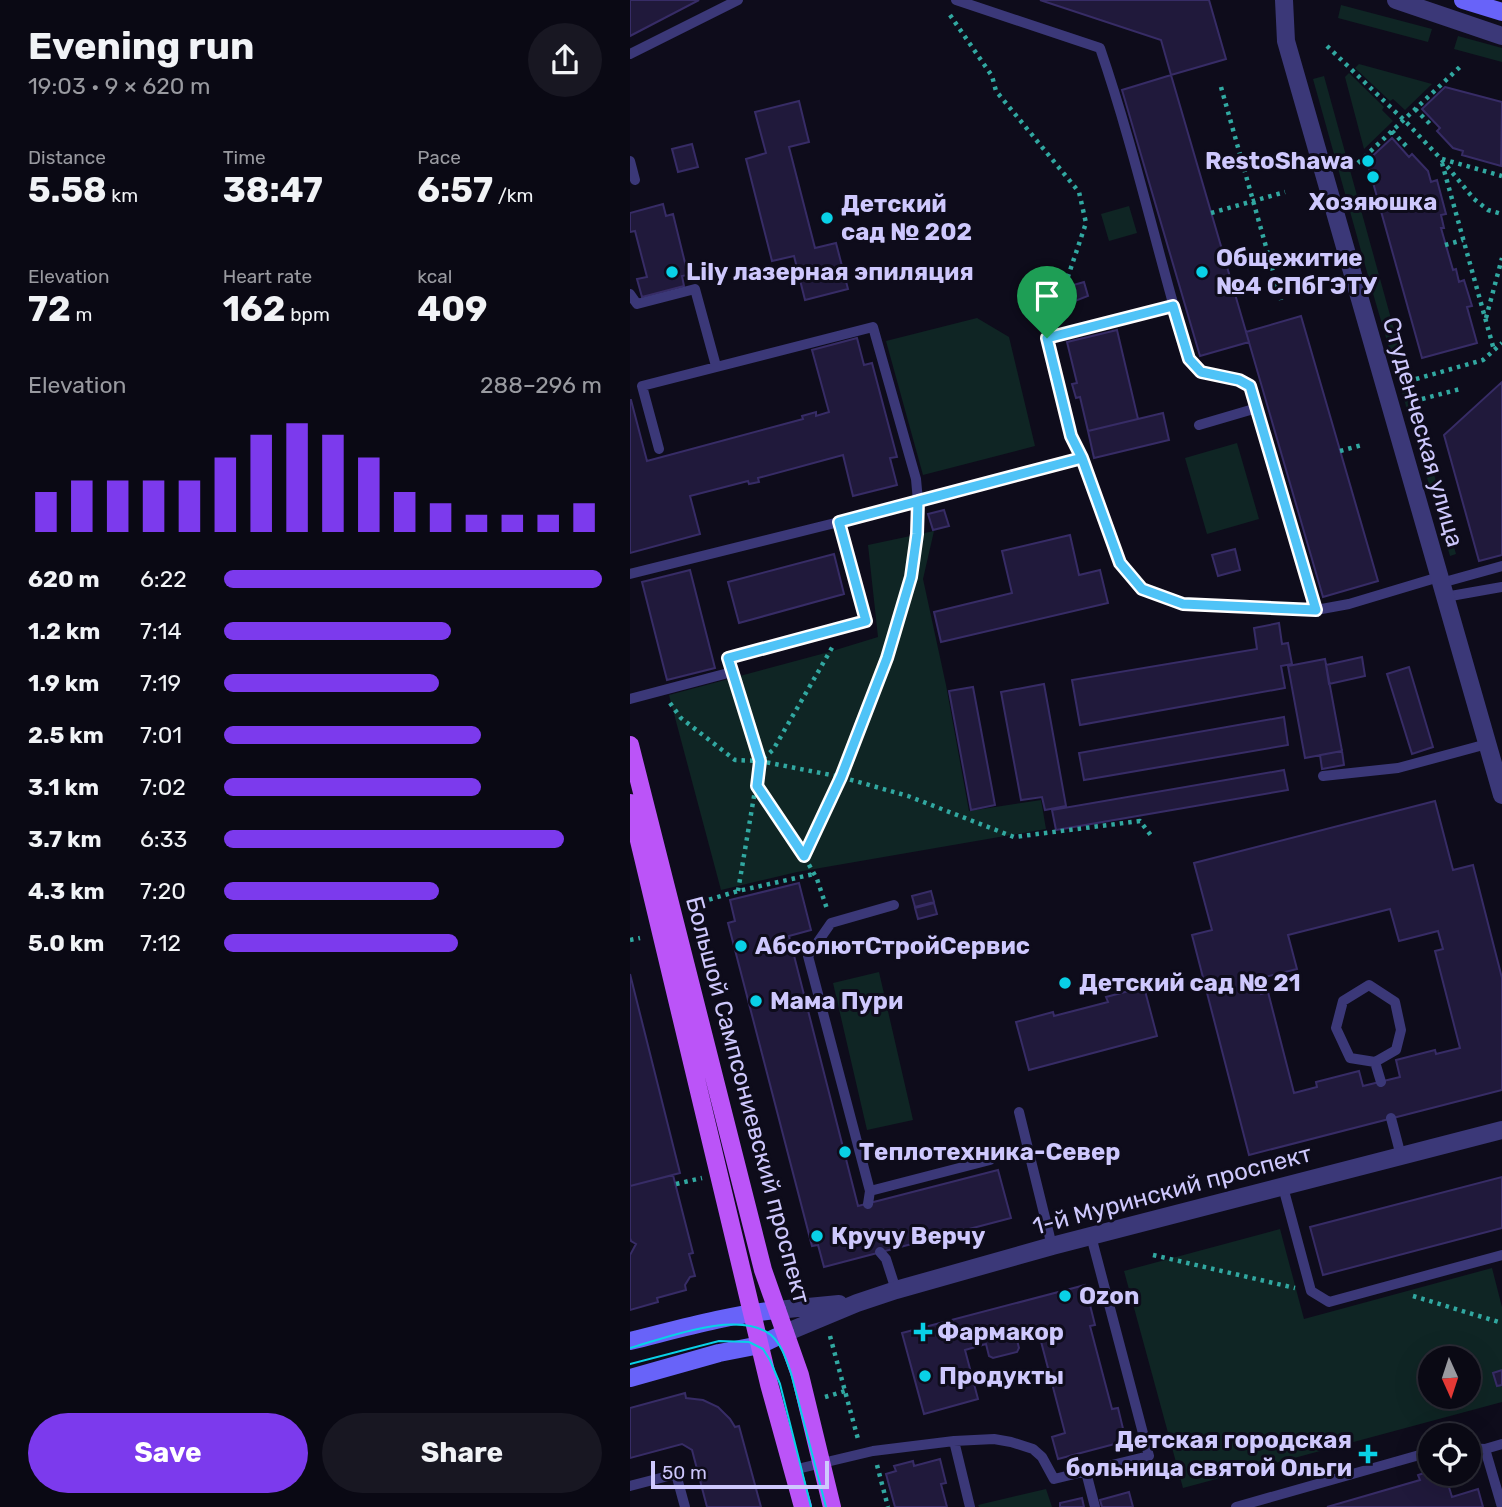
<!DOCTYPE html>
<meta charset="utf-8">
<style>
body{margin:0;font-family:Rubik,sans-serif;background:#181722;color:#f1f3f6;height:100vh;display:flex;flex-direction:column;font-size:26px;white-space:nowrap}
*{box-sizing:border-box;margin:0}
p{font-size:23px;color:#999aa0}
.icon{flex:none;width:38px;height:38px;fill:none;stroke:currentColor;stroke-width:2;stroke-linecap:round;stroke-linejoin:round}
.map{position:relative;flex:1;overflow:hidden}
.drawer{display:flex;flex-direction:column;background:#0a0914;width:630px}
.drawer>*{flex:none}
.needle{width:46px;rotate:177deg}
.fabs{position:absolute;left:788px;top:1346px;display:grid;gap:14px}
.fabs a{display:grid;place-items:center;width:63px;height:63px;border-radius:50%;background:#0a0914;box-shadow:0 7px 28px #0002,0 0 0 2px #2a2a34;font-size:35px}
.scale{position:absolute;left:21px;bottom:18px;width:178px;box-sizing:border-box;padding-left:7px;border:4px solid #cec8fd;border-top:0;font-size:19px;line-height:24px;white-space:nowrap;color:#cec8fd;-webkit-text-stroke:5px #0e0c1b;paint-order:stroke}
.pin{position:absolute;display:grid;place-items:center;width:60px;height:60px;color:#fff;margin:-72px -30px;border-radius:50% 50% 50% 0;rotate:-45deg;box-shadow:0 0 7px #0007}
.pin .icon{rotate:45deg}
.round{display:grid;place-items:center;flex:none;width:74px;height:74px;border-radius:37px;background:#181722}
.head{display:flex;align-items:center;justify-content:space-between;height:119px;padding:0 28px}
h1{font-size:38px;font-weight:700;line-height:52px}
.metrics{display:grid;grid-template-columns:repeat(3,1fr);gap:10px;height:119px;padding:7px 28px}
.metrics div{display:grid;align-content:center}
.metrics b{font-size:35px;font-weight:700}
.metrics small{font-size:19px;font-weight:400}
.metrics p{font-size:19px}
.chart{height:196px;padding:14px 28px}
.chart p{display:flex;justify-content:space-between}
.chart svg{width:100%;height:126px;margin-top:7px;stroke:#7c3aed;stroke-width:6}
.action{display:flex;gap:14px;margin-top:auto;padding:14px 28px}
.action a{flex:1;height:80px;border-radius:42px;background:#7c3aed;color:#fff;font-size:28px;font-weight:700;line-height:80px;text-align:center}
.action a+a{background:#181722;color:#f1f3f6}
ul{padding:0 28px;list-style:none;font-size:23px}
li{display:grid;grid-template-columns:112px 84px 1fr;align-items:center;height:52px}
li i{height:18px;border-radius:9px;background:#7c3aed}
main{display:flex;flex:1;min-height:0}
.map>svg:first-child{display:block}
.green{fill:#0f2524;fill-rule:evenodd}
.building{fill:#20193b;stroke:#372c66;stroke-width:2;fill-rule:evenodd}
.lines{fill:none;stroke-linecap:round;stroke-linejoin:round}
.path{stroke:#31a8a1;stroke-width:4.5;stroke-dasharray:3.5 5;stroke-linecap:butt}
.service{stroke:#3b3878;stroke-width:10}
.minor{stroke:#3b3878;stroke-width:18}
.tertiary{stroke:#3b3878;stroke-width:18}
.secondary{stroke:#6863f9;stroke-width:18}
.primary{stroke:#bb54f8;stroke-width:18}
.tram{stroke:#09d1e7;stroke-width:2}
.route-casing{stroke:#fff;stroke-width:14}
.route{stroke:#4fc3f7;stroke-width:9}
.poi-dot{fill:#09d1e7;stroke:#0e0c1b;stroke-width:2.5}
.labels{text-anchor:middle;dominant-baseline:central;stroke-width:6;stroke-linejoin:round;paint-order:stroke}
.poi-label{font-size:24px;font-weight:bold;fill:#cec8fd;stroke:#0e0c1b;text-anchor:start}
.street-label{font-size:24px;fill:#cec8fd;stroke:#0e0c1b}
</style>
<main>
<section class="drawer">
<div class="head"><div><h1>Evening run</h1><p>19:03 · 9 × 620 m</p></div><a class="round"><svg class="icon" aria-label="share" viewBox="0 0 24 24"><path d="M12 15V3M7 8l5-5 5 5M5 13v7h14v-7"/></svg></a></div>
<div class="metrics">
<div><p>Distance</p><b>5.58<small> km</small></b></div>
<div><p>Time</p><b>38:47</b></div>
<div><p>Pace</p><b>6:57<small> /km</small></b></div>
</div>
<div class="metrics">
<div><p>Elevation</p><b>72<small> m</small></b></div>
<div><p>Heart rate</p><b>162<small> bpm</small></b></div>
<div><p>kcal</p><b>409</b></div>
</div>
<div class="chart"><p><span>Elevation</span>288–296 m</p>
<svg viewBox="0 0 160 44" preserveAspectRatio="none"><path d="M5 44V30M15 44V26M25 44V26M35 44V26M45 44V26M55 44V18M65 44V10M75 44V6M85 44V10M95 44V18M105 44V30M115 44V34M125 44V38M135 44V38M145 44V38M155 44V34"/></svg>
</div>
<ul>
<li><b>620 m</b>6:22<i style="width:100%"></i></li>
<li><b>1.2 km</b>7:14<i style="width:60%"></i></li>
<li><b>1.9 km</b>7:19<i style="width:57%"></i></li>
<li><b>2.5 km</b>7:01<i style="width:68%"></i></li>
<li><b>3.1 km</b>7:02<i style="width:68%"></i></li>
<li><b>3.7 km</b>6:33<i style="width:90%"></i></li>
<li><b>4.3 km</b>7:20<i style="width:57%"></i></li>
<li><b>5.0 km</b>7:12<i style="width:62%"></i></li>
</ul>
<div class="action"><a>Save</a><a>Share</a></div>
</section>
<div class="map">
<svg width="872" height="1507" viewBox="0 0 872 1507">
<rect width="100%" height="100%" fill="#0e0c1b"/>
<path class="green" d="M711,5L802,29L798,42L708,18Z
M828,36L872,48V62L824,49Z
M729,64L802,84L775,110L763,99L760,101L725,68Z
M719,73L754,107L752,110L763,121L734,149L715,77Z
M694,76L826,554L820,556L742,290L683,79Z
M499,206L507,233L479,241L471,214Z
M347,318L379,337L405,446L293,475L256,341Z
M607,443L629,519L577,534L555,458Z
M304,531L293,579L316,685L339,811L411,800L416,829L167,872L91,890L39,695L199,652L248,637L238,545Z
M249,972L283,1120L237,1130L203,983Z
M650,1229L674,1319L862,1268L872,1307V1402L553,1488L494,1271ZM800,1358H838V1396H800Z
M416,1489L422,1507H349L348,1505Z"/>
<path class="building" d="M0,0H69L0,36Z
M410,0H579L596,59L541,75L531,40Z
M541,75L619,342L570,356L492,90Z
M815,87L872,102L871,166L832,155L833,151L823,148L807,131L810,128L792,109Z
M169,101L179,142L159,147L185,248L206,243L218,289L175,300L164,256L142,261L116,159L136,153L125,112Z
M762,138L779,157L782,154L798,171L801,182L807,180L816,214L811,215L814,228H811L823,270L826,269L829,282L834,280L842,306L837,307L847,343L792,358L737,161Z
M62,144L68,167L48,172L42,149Z
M33,204L36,216L43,214L58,275L52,276L54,286L12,297L7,279L17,277L5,231L0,232V213Z
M454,282L458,296L445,301L440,286Z
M671,316L748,581L693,597L616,332Z
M487,330L508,419L458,431L450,397L446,398L442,384L447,383L437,342Z
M227,338L234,365L242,363L267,457L260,458L267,485L223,496L213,455L128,478L129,482L119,484L118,481L60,496L70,534L0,553V400H1L17,461L173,419L172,416L186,412V416L199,412L182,350Z
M872,382V555L849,561L814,435Z
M533,413L539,440L464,458L458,431Z
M314,510L319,526L303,530L298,514Z
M440,535L449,575L470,570L478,603L311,642L304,612L382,593L372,551Z
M605,549L610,570L588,576L582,555Z
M204,554L214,594L109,623L98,582Z
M60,570L85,668L37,680L12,582Z
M649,623L652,644L658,643L662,664L651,666L655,688L450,725L442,680L627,649L624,628Z
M732,657L735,676L699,684L696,665Z
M695,659L712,751L675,758L658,666Z
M779,667L803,747L782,754L757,674Z
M414,684L436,806L415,810L412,797L391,800L371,692Z
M343,687L365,805L341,810L319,691Z
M654,717L658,745L454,780L449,753Z
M712,751L714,765L692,769L690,755Z
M654,770L658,790L426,830L422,810Z
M805,801L823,870L843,865L872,978V1090L619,1155L562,935L582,930L564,863ZM760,909L769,941L808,931L813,949L805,951L830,1048L806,1054L805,1050L766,1060L770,1077L733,1086L729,1071L686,1082L687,1087L664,1093L638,992L631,994L627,979L667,969L658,935Z
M169,883L181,930L159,936L228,1206L368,1170L381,1218L194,1267L188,1245L182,1246L98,923L105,921L100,900Z
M301,891L304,902L285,907L282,896Z
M304,903L307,914L288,919L285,908Z
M0,974L50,1173L0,1186Z
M514,987L527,1036L399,1070L386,1022L423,1012L424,1016L478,1002L476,997Z
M43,1175L63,1253L59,1254L65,1276L60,1277L55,1285L56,1290L27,1298L28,1302L0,1310V1255L6,1244L1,1241L0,1238V1186Z
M872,1177V1228L693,1275L680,1227Z
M455,1285L465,1325L460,1326L482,1409L488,1408L496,1441L428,1459L422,1437L435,1433L408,1330L386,1336L389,1348L387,1352L363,1358L359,1356L356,1344L335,1350L348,1399L294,1414L272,1333Z
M872,1370V1385L867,1386L863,1373Z
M55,1393L56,1398L73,1400L88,1407L100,1419L105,1427L109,1426L131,1507H77L62,1450L52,1444L0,1458V1408Z
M310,1459L316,1483L311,1484L317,1507H265L256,1474L266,1471L264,1466L283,1461L284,1466Z
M800,1471V1474H815L822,1497L848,1489L853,1507H697L790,1480L788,1475Z
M499,1492L503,1507H472L470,1500Z
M452,1498L454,1507H430V1503Z"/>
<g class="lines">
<path class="path" d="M320,15L362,76L366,91L449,192L456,223L423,321
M697,46L777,123L811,159L844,199L858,210L872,214
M591,87L651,300
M785,109L803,127
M762,131L779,149
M812,159L872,176
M728,163L832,65
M812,163L864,350
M581,213L655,192
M815,245L833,240
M856,318L872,258
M569,370L571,372L609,380L620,386L622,393
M786,379L853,360L872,343
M792,399L830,389
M710,451L732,445
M106,686L130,761
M40,703L51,718L105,760L130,761L211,777L278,796L384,837L510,821L523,838
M127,787L174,856L187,879L197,909
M174,856L211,777L257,658L281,577L287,517
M108,891L130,761L143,750L203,646
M71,902L108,891L184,874
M0,940L10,938
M46,1184L72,1178
M523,1255L665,1288
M783,1296L872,1323
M200,1336L228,1439
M195,1397L215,1391
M247,1465L258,1507"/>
<path class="service" d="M326,0L470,48C505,150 528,256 559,359
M0,54L108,0
M0,161L5,180
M0,294L7,304L65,289L86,366
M543,306L417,338L441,436L452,458L490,563L512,589L553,604L686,610L719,604L809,577
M569,425L627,408L686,610
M29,449L12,386L243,327L286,479L288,501L452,458
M0,574L209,522
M811,583L872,566
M815,597L872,587
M0,699L102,672L98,658L236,621L209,522L288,501
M693,776L768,768L857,744
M745,1062L720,1058L706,1028L713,1001L739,985L765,1002L771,1030L766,1050L745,1062L751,1082
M389,1112L422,1246
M761,1118L771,1156
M653,1187L681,1291L699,1302L872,1255
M240,1191L360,1160
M238,1204L240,1191L178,956L201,923L264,905
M250,1252L256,1259L266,1290
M324,1441L340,1507
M838,1448L855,1449L872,1444
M855,1449L872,1507
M163,1470L243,1451L324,1441L364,1439L381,1442L403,1449L412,1457L424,1479L519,1456L461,1236
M456,1472L465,1507
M0,1486L46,1474L55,1507
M606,1507L800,1452"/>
<path class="minor" d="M147,1310L209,1304
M155,1333L227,1303L266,1290L422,1246L872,1130"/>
<path class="tertiary" d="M654,0L656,41L872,795
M766,0L872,36"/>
<path class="secondary" d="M833,0L872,12
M0,1341C49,1329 97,1315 147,1310
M0,1378L89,1353L130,1345L155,1333"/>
<path class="primary" d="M0,745L133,1270L170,1375L202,1507
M0,803L139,1384L173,1507"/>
<path class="tram" d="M0,1348C36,1338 108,1309 141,1335C152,1345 156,1359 161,1373L196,1507
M0,1364L89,1341L119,1342L133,1349L140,1360L150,1384L181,1507"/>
</g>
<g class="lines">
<g class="route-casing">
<path id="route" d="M417,338L441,436L452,458L209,522L236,621L98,658L130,761L127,786L174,856L211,777L257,658L281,577L287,534L288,501L452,458L490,563L512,589L553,604L686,610L620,386L609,380L571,372L559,359L543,306L417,338"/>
</g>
<use href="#route" class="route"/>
</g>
<g class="poi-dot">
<circle cx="738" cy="161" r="7"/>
<circle cx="743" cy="177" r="7"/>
<circle cx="197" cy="218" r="7"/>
<circle cx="42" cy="272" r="7"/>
<circle cx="572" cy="272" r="7"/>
<circle cx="111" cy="946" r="7"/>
<circle cx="435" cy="983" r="7"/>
<circle cx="126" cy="1001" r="7"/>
<circle cx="215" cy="1152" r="7"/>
<circle cx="187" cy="1236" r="7"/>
<circle cx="435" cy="1296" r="7"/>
<path d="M289.5 1321.5h7v7h7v7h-7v7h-7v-7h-7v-7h7z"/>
<circle cx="295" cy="1376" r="7"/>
<path d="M734.5 1443.5h7v7h7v7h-7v7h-7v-7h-7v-7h7z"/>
</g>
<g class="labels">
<g class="poi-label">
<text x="724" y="161" text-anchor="end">RestoShawa</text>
<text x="743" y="202" text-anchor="middle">Хозяюшка</text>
<text x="211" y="204">Детский<tspan x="211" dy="28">сад № 202</tspan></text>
<text x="586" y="258">Общежитие<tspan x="586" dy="28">№4 СПбГЭТУ</tspan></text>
<text x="56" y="272">Lily лазерная эпиляция</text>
<text x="125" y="946">АбсолютСтройСервис</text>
<text x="449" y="983">Детский сад № 21</text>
<text x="140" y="1001">Мама Пури</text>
<text x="229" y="1152">Теплотехника-Север</text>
<text x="201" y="1236">Кручу Верчу</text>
<text x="449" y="1296">Ozon</text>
<text x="307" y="1332">Фармакор</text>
<text x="309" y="1376">Продукты</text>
<text x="722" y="1440" text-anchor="end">Детская городская<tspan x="722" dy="28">больница святой Ольги</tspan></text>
</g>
<g class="street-label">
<text transform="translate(793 432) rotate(74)">Студенческая улица</text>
<text transform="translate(118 1100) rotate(75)">Большой Сампсониевский проспект</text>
<text transform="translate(542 1190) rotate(-15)">1-й Муринский проспект</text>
</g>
</g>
</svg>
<div class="fabs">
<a><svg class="needle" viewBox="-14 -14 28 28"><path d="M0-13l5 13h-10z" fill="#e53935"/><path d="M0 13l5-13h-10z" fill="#999aa0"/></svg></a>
<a><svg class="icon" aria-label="locate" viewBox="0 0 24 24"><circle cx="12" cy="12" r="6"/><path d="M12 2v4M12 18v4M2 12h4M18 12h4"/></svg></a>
</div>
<div class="scale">50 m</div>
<div class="pin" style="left:417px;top:338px;background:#1e9e55"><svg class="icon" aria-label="arrive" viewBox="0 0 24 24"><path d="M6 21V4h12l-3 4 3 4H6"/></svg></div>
</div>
</main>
